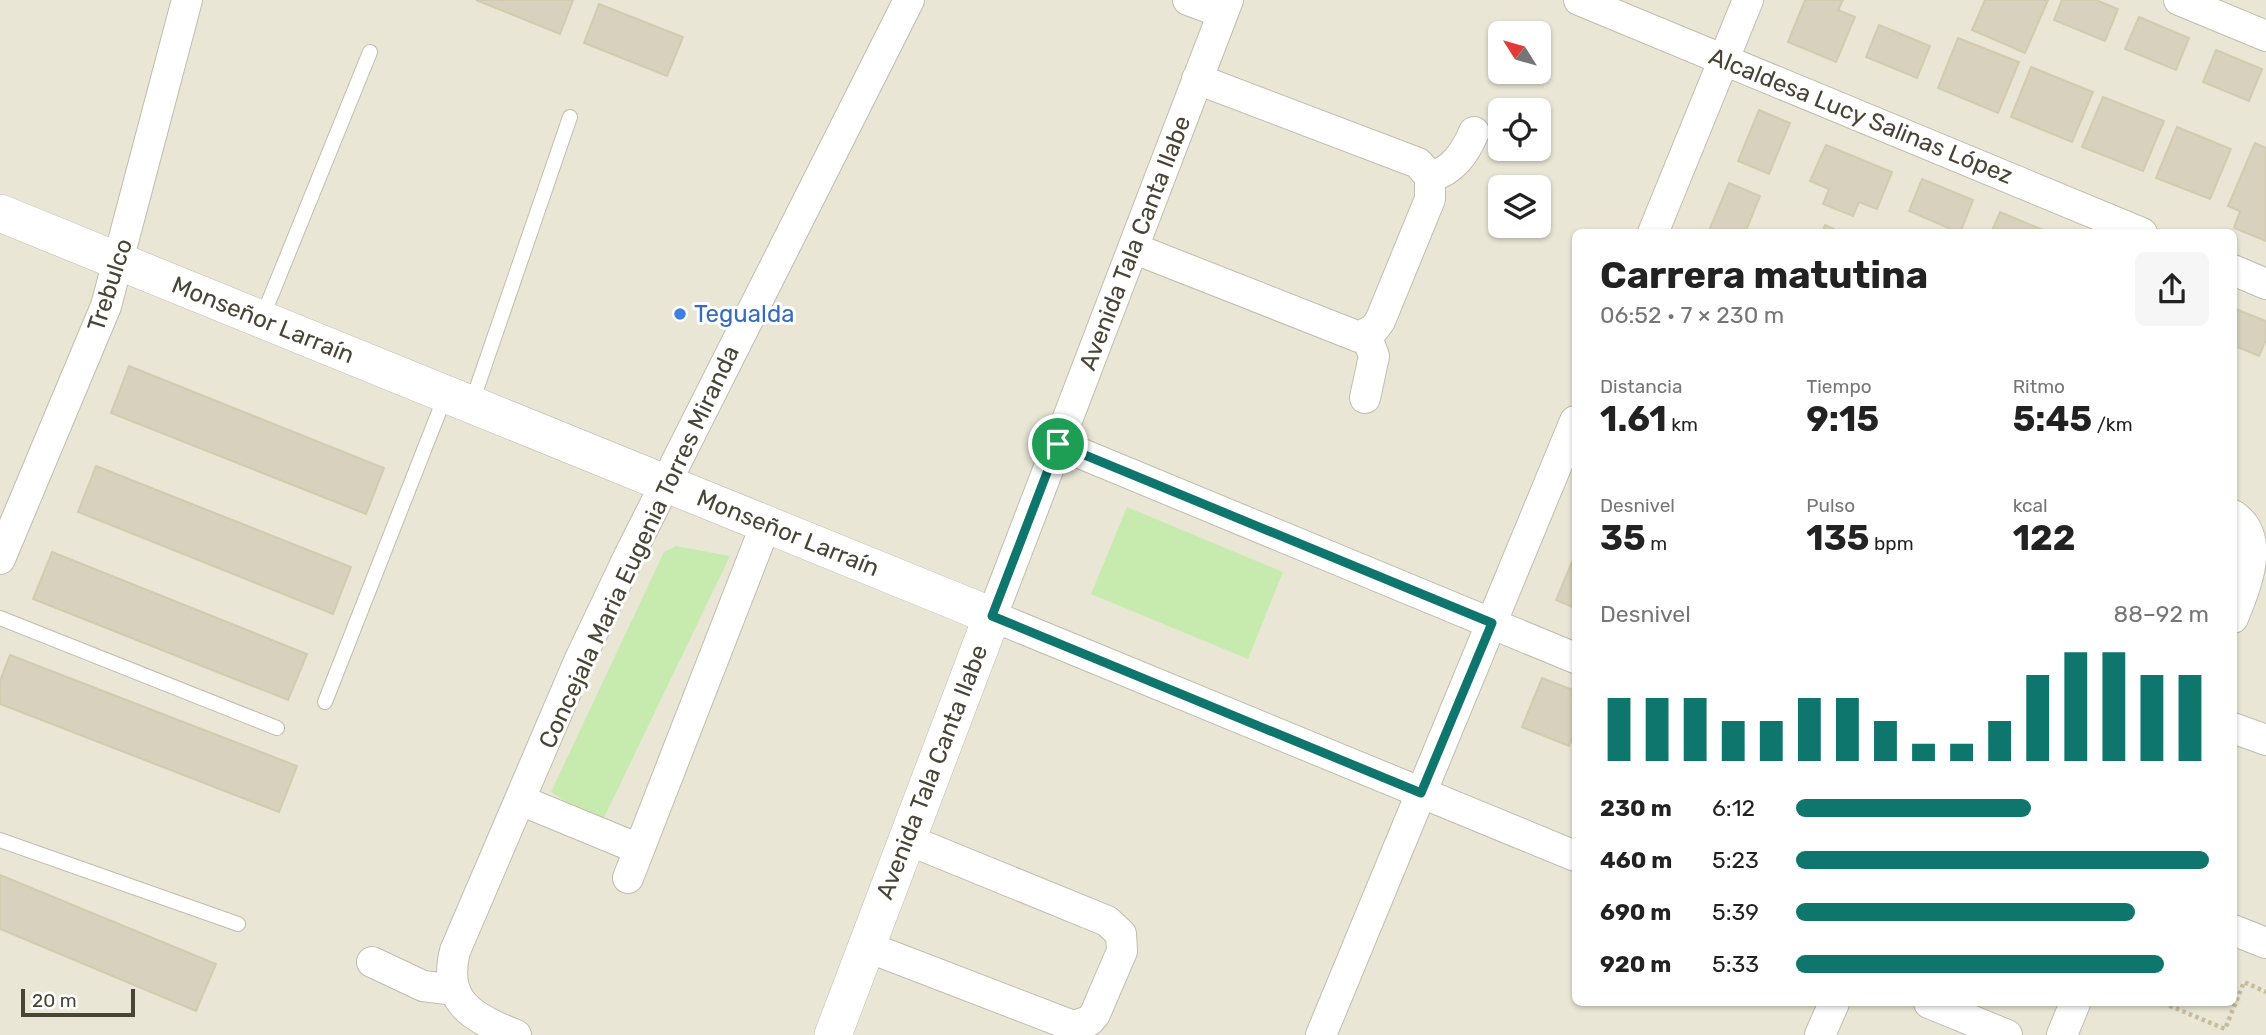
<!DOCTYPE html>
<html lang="es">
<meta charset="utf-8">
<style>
body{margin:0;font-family:Rubik,sans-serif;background:#f6f6f6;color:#222;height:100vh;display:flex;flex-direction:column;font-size:26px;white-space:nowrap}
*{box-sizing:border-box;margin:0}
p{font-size:23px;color:#767676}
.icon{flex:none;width:38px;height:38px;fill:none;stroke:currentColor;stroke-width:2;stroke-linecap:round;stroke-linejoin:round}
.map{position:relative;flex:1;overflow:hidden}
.drawer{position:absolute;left:1572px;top:229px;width:665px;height:777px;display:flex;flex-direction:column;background:#fff;border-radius:10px;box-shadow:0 2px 5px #0004}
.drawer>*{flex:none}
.needle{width:46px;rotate:307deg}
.tools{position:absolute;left:1488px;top:21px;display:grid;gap:14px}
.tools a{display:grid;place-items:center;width:63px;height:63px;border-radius:10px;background:#fff;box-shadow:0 2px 5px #0004;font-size:35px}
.scale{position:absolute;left:21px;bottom:18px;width:114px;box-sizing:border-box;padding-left:7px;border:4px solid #494536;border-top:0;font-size:19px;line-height:24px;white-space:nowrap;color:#494536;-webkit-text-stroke:5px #fff;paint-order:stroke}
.pin{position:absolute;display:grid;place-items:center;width:60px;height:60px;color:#fff;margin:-30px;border:4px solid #fff;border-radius:50%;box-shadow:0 2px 7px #0007}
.round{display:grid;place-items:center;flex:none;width:74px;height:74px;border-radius:10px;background:#f6f6f6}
.headline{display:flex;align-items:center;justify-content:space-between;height:119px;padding:0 28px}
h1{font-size:38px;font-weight:700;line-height:52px}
.stats{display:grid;grid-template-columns:repeat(3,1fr);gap:10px;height:119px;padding:7px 28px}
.stats div{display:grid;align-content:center}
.stats b{font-size:35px;font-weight:700}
.stats small{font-size:19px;font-weight:400}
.stats p{font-size:19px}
.chart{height:196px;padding:14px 28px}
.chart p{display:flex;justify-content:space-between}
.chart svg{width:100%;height:126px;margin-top:7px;stroke:#0f766e;stroke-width:6}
ul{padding:0 28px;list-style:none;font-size:23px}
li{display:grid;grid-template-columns:112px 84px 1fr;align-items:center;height:52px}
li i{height:18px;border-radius:9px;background:#0f766e}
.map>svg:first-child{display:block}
.residential{fill:#e9e6d6;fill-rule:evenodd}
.green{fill:#c7ebaf}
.building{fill:#d7d1bd;stroke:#d3cbb0;stroke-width:2}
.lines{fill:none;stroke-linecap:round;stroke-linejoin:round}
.service-casing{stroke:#c1bdaa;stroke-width:16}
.minor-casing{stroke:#c1bdaa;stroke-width:32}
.tertiary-casing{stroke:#c1bdaa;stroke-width:38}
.path{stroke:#c4bc9b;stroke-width:4.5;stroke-dasharray:3.5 3.5;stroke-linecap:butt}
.service{stroke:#fff;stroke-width:14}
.minor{stroke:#fff;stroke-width:30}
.tertiary{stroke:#fff;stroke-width:37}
.route-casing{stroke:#fff;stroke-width:14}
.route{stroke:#0f766e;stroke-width:9}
.shop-dot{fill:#3f7fe0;stroke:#fff;stroke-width:2.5}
.labels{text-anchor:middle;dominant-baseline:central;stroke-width:6;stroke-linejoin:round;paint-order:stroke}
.street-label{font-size:24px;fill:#494536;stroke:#fff}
.shop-label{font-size:24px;fill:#366cbe;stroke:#fff;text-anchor:start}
</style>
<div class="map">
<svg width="2266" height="1035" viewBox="0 0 2266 1035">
<rect width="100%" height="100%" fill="#f5f3e9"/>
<path class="residential" d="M0,0H2266V1035H0ZM1500,33H1538V72H1500ZM1500,110H1538V149H1500ZM1500,187H1538V226H1500ZM1575,233H2233V1003H1575Z"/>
<path class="green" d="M1127,507L1283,572L1248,659L1091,594Z
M676,546L730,556L601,824L551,792L664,552Z"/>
<path class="building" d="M476,0H573L560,34Z
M1805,0H1843L1838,10L1855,17L1836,62L1788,42Z
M1985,0H2048L2025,53L1972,30Z
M2062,0H2096L2118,9L2105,41L2054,20Z
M599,4L683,37L667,76L584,43Z
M2139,17L2189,38L2176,70L2125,49Z
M1879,25L1930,46L1917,78L1866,57Z
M1958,38L2019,62L1998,113L1938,88Z
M2216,50L2262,69L2249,101L2203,82Z
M2031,67L2093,92L2072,142L2011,117Z
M2103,97L2164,121L2143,171L2082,147Z
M1759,110L1790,123L1769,174L1738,161Z
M2177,127L2231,149L2210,199L2156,178Z
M2255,143L2266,148V241L2234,228L2240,211L2228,206Z
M1826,145L1892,172L1877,209L1859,202L1853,216L1823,204L1829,189L1810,181Z
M1922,179L1973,200L1960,233L1909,211Z
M1729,183L1760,196L1745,233H1708Z
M2000,212L2050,233H1991Z
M1825,225L1843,233H1822Z
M2233,308L2266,321V340L2259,356L2233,345Z
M129,366L384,468L366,514L111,413Z
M96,466L351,567L333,614L78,512Z
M52,552L307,654L288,700L33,599Z
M1575,555V608L1556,600Z
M10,655L297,766L279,812L0,704V681Z
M1542,678L1575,691V731L1569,746L1522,727Z
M0,875L216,964L196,1011L0,929Z"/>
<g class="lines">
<g class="service-casing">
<path id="service" d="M262,318L370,52
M472,402L570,117
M0,618L277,728
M325,702L446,394
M0,840L238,924"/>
</g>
<g class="minor-casing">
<path id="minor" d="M1188,0L1223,13
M1228,0L992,616L1575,856
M1579,0L2142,233
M2179,0L2266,36
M1430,177C1453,171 1465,153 1474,132
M1653,233L1748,0
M1133,248L1359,337L1374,329L1380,321L1430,199V177L1418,163L1197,79
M2233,270L2266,284
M1365,398L1374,356L1366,335
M1058,444L1575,658
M2233,515C2266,537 2247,584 2233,618
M0,559L106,306L187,0
M2233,728L2266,740
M520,800L639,849
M628,878L766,524
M2233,930L2266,943
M865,946L1073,1026L1089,1021L1095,1014L1122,951L1121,934L1107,921L906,839
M372,962L423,986L455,990
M1929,1003L2007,1035
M516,1035C474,1018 442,1003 455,951L580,659L629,556L909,0
M1321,1035L1575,421
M1820,1035L1834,1003
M2062,1035L2075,1003"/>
</g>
<g class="tertiary-casing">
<path id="tertiary" d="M0,213L992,616L833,1035"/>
</g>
<path class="path" d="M2163,1003L2225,1029L2244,982L2266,992"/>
<use href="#service" class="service"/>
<use href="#minor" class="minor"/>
<use href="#tertiary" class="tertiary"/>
</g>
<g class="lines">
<g class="route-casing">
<path id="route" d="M1058,444L1492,623L1421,793L992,616Z"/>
</g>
<use href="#route" class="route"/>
</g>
<circle class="shop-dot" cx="680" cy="314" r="7"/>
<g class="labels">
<g class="street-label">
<text transform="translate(1861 116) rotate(22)">Alcaldesa Lucy Salinas López</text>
<text transform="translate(1135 243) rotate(-69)">Avenida Tala Canta Ilabe</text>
<text transform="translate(110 285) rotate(-72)">Trebulco</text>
<text transform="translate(263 320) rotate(22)">Monseñor Larraín</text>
<text transform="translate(788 533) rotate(22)">Monseñor Larraín</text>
<text transform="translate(639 547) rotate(-65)">Concejala Maria Eugenia Torres Miranda</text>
<text transform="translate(932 772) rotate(-69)">Avenida Tala Canta Ilabe</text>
</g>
<g class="shop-label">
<text x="694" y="314">Tegualda</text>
</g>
</g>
</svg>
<div class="tools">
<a><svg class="needle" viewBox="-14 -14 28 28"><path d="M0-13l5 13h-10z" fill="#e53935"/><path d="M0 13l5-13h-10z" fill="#767676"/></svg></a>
<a><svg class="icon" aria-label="locate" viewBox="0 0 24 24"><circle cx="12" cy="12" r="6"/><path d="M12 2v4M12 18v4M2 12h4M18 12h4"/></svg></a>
<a><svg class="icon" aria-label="layers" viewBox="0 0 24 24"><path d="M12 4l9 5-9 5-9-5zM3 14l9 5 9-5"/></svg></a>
</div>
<div class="scale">20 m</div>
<div class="pin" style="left:1058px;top:444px;background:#1e9e55"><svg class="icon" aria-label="arrive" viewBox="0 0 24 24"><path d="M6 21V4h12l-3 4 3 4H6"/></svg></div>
<section class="drawer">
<div class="headline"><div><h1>Carrera matutina</h1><p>06:52 · 7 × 230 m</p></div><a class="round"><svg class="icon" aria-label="share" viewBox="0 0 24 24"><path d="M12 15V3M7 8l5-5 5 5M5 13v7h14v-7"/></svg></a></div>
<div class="stats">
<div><p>Distancia</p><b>1.61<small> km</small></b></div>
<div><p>Tiempo</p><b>9:15</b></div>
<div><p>Ritmo</p><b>5:45<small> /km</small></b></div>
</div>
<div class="stats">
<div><p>Desnivel</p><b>35<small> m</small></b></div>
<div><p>Pulso</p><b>135<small> bpm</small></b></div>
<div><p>kcal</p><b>122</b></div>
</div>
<div class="chart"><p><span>Desnivel</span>88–92 m</p>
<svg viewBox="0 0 160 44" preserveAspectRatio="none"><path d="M5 44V22M15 44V22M25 44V22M35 44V30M45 44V30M55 44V22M65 44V22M75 44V30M85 44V38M95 44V38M105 44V30M115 44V14M125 44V6M135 44V6M145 44V14M155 44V14"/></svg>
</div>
<ul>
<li><b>230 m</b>6:12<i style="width:57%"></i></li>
<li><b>460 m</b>5:23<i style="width:100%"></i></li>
<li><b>690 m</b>5:39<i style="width:82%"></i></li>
<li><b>920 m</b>5:33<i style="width:89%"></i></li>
</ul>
</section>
</div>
